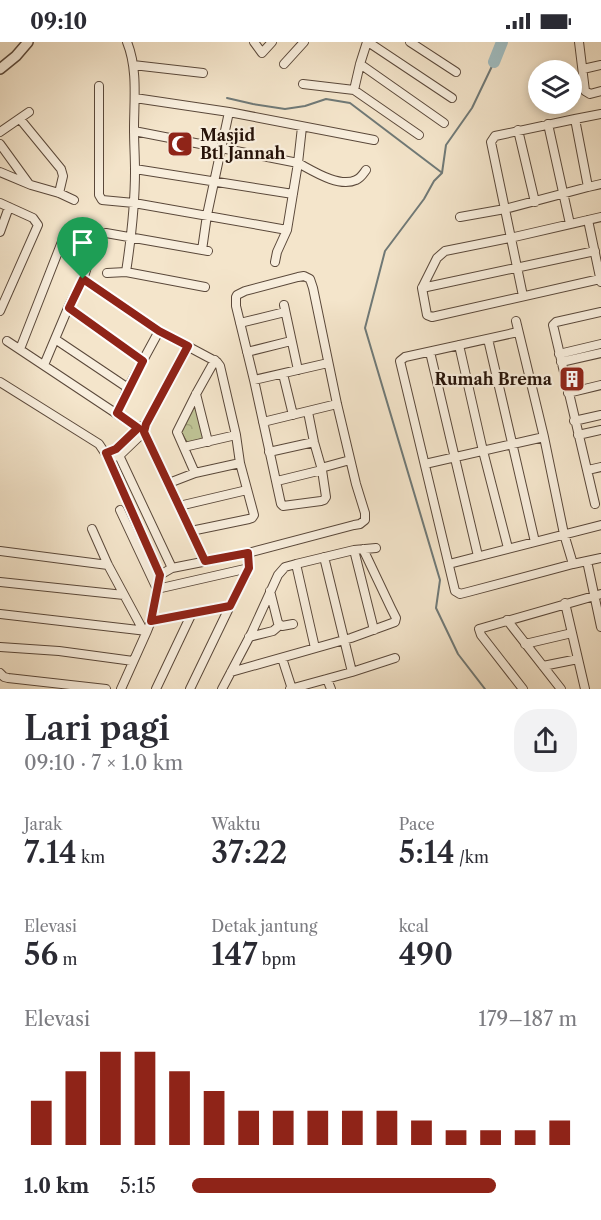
<!DOCTYPE html>
<html lang="id">
<meta charset="utf-8">
<style>
body{margin:0;font-family:"Libre Caslon Text",serif;background:#f2f2f3;color:#2b2b33;height:100vh;display:flex;flex-direction:column;font-size:22px;white-space:nowrap}
*{box-sizing:border-box;margin:0}
p{font-size:20px;color:#7c7c81}
.icon{flex:none;width:33px;height:33px;fill:none;stroke:currentColor;stroke-width:2;stroke-linecap:round;stroke-linejoin:round}
.map{position:relative;height:647px;overflow:hidden}
.details{display:flex;flex-direction:column;background:#fff;flex:1}
.details>*{flex:none}
.buttons{position:absolute;left:528px;top:18px;display:grid;gap:12px}
.buttons a{display:grid;place-items:center;width:54px;height:54px;border-radius:50%;background:#fff;box-shadow:0 3px 9px #0003;font-size:30px}
.pin{position:absolute;display:grid;place-items:center;width:51px;height:51px;color:#fff;margin:-62px -26px;border-radius:50% 50% 50% 0;rotate:-45deg;box-shadow:0 0 6px #0007}
.pin .icon{rotate:45deg}
.round{display:grid;place-items:center;flex:none;width:63px;height:63px;border-radius:24px;background:#f2f2f3}
.headline{display:flex;align-items:center;justify-content:space-between;height:102px;padding:0 24px}
h1{font-size:33px;font-weight:600;line-height:45px}
.metrics{display:grid;grid-template-columns:repeat(3,1fr);gap:9px;height:102px;padding:6px 24px}
.metrics div{display:grid;align-content:center}
.metrics b{font-size:30px;font-weight:600}
.metrics small{font-size:16px;font-weight:400}
.metrics p{font-size:16px}
.chart{height:168px;padding:12px 24px}
.chart p{display:flex;justify-content:space-between}
.chart svg{width:100%;height:108px;margin-top:6px;stroke:#8f2418;stroke-width:6}
ul{padding:0 24px;list-style:none;font-size:20px}
li{display:grid;grid-template-columns:96px 72px 1fr;align-items:center;height:45px}
li i{height:15px;border-radius:8px;background:#8f2418}
.status{display:flex;justify-content:space-between;align-items:center;height:42px;padding:0 30px;background:#fff;direction:ltr}
.status svg{height:16px;fill:currentColor}
.map>svg:first-child{display:block}
.forest{fill:url(#forest-crowns);stroke:#726b4f;stroke-width:1.5}
.lines{fill:none;stroke-linecap:round;stroke-linejoin:round}
.stream{stroke:#6f7977;stroke-width:2}
.river{stroke:#a0bdc1;stroke-width:12}
.minor-casing{stroke:#5a483a;stroke-width:10}
.tertiary-casing{stroke:#5a483a;stroke-width:12}
.minor{stroke:#f8eedd;stroke-width:8}
.tertiary{stroke:#f8eedd;stroke-width:9}
.route-casing{stroke:#fff;stroke-width:12}
.route{stroke:#8f2418;stroke-width:8}
.labels{text-anchor:middle;dominant-baseline:central;stroke-width:4.5;stroke-linejoin:round;paint-order:stroke}
.poi-label{font-size:16px;font-weight:bold;fill:#261309;stroke:#f8eedd;text-anchor:start}
</style>
<div class="status"><b>09:10</b><svg viewBox="0 0 49 12"><path d="M0 12V9h3v3zM5 12V6h3v6zM10 12V3h3v9zM15 12V0h3v12zM26 1h20v11H26zM47 4h2v5h-2z"/></svg></div>
<div class="map">
<svg width="601" height="647" viewBox="0 0 601 647">
<defs>
<pattern id="forest-crowns" width="20" height="18" patternUnits="userSpaceOnUse" patternTransform="scale(1.5)"><rect width="20" height="18" fill="#bfc395"/><path d="M2 6a3 3 0 1 1 6 0M12 15a3 3 0 1 1 6 0" fill="none" stroke="#a4a77f"/></pattern>
</defs>
<rect width="100%" height="100%" fill="#f4e5cb"/>
<filter id="stains"><feTurbulence type="fractalNoise" baseFrequency=".00333" numOctaves="4"/><feColorMatrix values="0 0 0 0 .2 0 0 0 0 .09 0 0 0 0 .02 0 0 0 .5 -.17"/></filter>
<radialGradient id="worn" r=".72"><stop offset=".6" stop-color="#630" stop-opacity="0"/><stop offset="1" stop-color="#630" stop-opacity=".3"/></radialGradient>
<path class="forest" d="M195,355L211,396L188,402L180,389Z"/>
<g class="lines">
<path class="stream" d="M227,56L253,62L285,67L305,64L326,57L350,61L441,130
M485,647L458,612L436,566L440,538L365,286L385,209L424,157L434,139L442,131L446,103L472,66L494,20"/>
<path class="river" d="M494,20L502,0"/>
<g class="minor-casing">
<path id="minor" d="M254,0L262,11L272,0
M368,0L452,56
M410,0L456,30
M579,0L585,49L590,52L601,49
M284,22L304,0
M360,22L444,81
M133,23L203,31
M583,27L601,23
M303,42L354,48L419,93
M99,44V153L102,158L134,161L287,188
M354,48L360,22L367,0
M135,56L229,70L374,98
M20,77L61,127L63,134L59,151
M575,77L588,145L601,142
M548,82L570,182
M518,88L535,160
M134,89L298,121C313,129 339,146 356,138C361,136 363,132 366,128
M0,90L29,70
M0,102L29,142
M135,127L293,152
M0,130L31,143L59,151L74,158
M0,161L33,176L38,183L0,269
M460,175L505,167L588,145
M588,178L601,240
M0,190L9,165
M106,191L208,209
M202,208L207,173L229,70
M275,220L277,210L287,188L298,121L302,85
M126,230C131,197 135,163 135,129C135,115 134,101 134,87C134,59 138,27 127,0
M107,231L126,230L205,245
M83,237L159,289L217,320L220,324L236,393L240,421L254,473L252,476L249,477L191,489
M600,237L432,275L427,273L422,246L437,216L445,209L510,196L601,175
M422,246L595,209
M523,254L491,100L495,94L575,77L601,72
M284,263L298,328
M69,266L143,319
M516,279L544,395L564,492L573,522
M240,281L285,270
M518,290L405,315L400,319L455,549L460,552L468,550L573,522L601,516
M55,297L128,346
M488,297L535,500
M7,299L144,390L205,519
M459,303L483,409L508,506
M20,307L65,192L71,189C82,194 90,205 88,219C86,236 75,251 68,266C60,285 52,304 44,323
M247,310L291,299
M430,310L478,514
M559,312L601,302
M561,320L601,311
M283,332L293,373
M254,338L328,321
M0,340L99,402L109,417L160,533L151,579L147,589
M568,351L601,343
M196,352L208,400
M117,371L128,346L159,289
M574,379L601,373
M263,380L337,362
M578,393L601,388
M184,405L236,393
M116,407L172,526
M112,409L116,407L142,384
M269,410L314,400
M109,417L120,413L144,390L146,382L188,304
M425,422L544,395
M321,426L350,418
M588,428L601,425
M195,431L177,390L196,352L215,318
M277,439L322,428
M169,441L195,431L240,421
M595,462L553,283L556,280L601,270
M179,464L247,448
M120,468L157,547L249,526
M92,487L108,523L143,588
M354,508L374,588
M0,509L108,523
M587,519L601,585
M296,522L315,606
M449,522L601,483
M160,533L172,526L248,511L354,483L360,482L365,478V471L356,442L337,362L313,246L310,237L304,234L298,235L245,249L237,253L236,255V264L254,338L281,462L283,464L321,459L324,458L326,455L322,428L314,400L308,370
M0,540L124,553
M270,549L278,581L282,584L293,582
M565,561L585,647
M0,572L147,589L121,647
M507,578L561,647
M151,579L230,564
M249,595L273,589L280,583
M525,602L572,591
M0,605L59,609L133,619
M282,616L292,647
M543,624L578,617
M231,630L351,596L395,580L396,576L391,566L363,507
M352,630L395,616
M0,631L4,635L8,636L106,647
M327,637L331,647
M156,647L192,571
M190,647L230,564L246,534L249,526L248,511
M222,647L252,590L278,533L285,525L296,522L354,508L376,506
M290,647L352,630L324,515
M523,647L481,593L479,587L601,552"/>
</g>
<g class="tertiary-casing">
<path id="tertiary" d="M0,27L16,14L28,0"/>
</g>
<use href="#minor" class="minor"/>
<use href="#tertiary" class="tertiary"/>
</g>
<g class="lines">
<g class="route-casing">
<path id="route" d="M83,237L159,289L188,304L146,382L144,390L205,519L248,511L249,526L230,564L151,579L160,533L106,411L116,407L138,386L117,371L143,319L69,266Z"/>
</g>
<use href="#route" class="route"/>
</g>
<defs>
<g id="mosque-square" transform="scale(1.35)"><rect x="-9" y="-9" width="18" height="18" rx="4" fill="#8f2418" stroke="#f8eedd"/><path d="M3.5-4.9A6 6 0 1 0 3.5 4.9A5 5 0 1 1 3.5-4.9Z" fill="#fff"/></g>
<g id="building-square" transform="scale(1.35)"><rect x="-9" y="-9" width="18" height="18" rx="4" fill="#8f2418" stroke="#f8eedd"/><path d="M-4-6H4V6H1V3H-1V6H-4ZM-2.5-4.3h1.7v1.8h-1.7ZM.8-4.3h1.7v1.8H.8ZM-2.5-1h1.7V.8h-1.7ZM.8-1h1.7V.8H.8Z" fill="#fff"/></g>
</defs>
<g fill-rule="evenodd">
<use href="#mosque-square" x="180" y="102"/>
<use href="#building-square" x="572" y="337"/>
</g>
<g class="labels">
<g class="poi-label">
<text x="200" y="93">Masjid<tspan x="200" dy="18">Btl Jannah</tspan></text>
<text x="552" y="337" text-anchor="end">Rumah Brema</text>
</g>
</g>
<rect width="100%" height="100%" filter="url(#stains)"/>
<rect width="100%" height="100%" fill="url(#worn)"/>
</svg>
<div class="buttons">
<a><svg class="icon" aria-label="layers" viewBox="0 0 24 24"><path d="M12 4l9 5-9 5-9-5zM3 14l9 5 9-5"/></svg></a>
</div>
<div class="pin" style="left:83px;top:237px;background:#1e9e55"><svg class="icon" aria-label="arrive" viewBox="0 0 24 24"><path d="M6 21V4h12l-3 4 3 4H6"/></svg></div>
</div>
<section class="details">
<div class="headline"><div><h1>Lari pagi</h1><p>09:10 · 7 × 1.0 km</p></div><a class="round"><svg class="icon" aria-label="share" viewBox="0 0 24 24"><path d="M12 15V3M7 8l5-5 5 5M5 13v7h14v-7"/></svg></a></div>
<div class="metrics">
<div><p>Jarak</p><b>7.14<small> km</small></b></div>
<div><p>Waktu</p><b>37:22</b></div>
<div><p>Pace</p><b>5:14<small> /km</small></b></div>
</div>
<div class="metrics">
<div><p>Elevasi</p><b>56<small> m</small></b></div>
<div><p>Detak jantung</p><b>147<small> bpm</small></b></div>
<div><p>kcal</p><b>490</b></div>
</div>
<div class="chart"><p><span>Elevasi</span>179–187 m</p>
<svg viewBox="0 0 160 44" preserveAspectRatio="none"><path d="M5 44V26M15 44V14M25 44V6M35 44V6M45 44V14M55 44V22M65 44V30M75 44V30M85 44V30M95 44V30M105 44V30M115 44V34M125 44V38M135 44V38M145 44V38M155 44V34"/></svg>
</div>
<ul>
<li><b>1.0 km</b>5:15<i style="width:79%"></i></li>
</ul>
</section>
